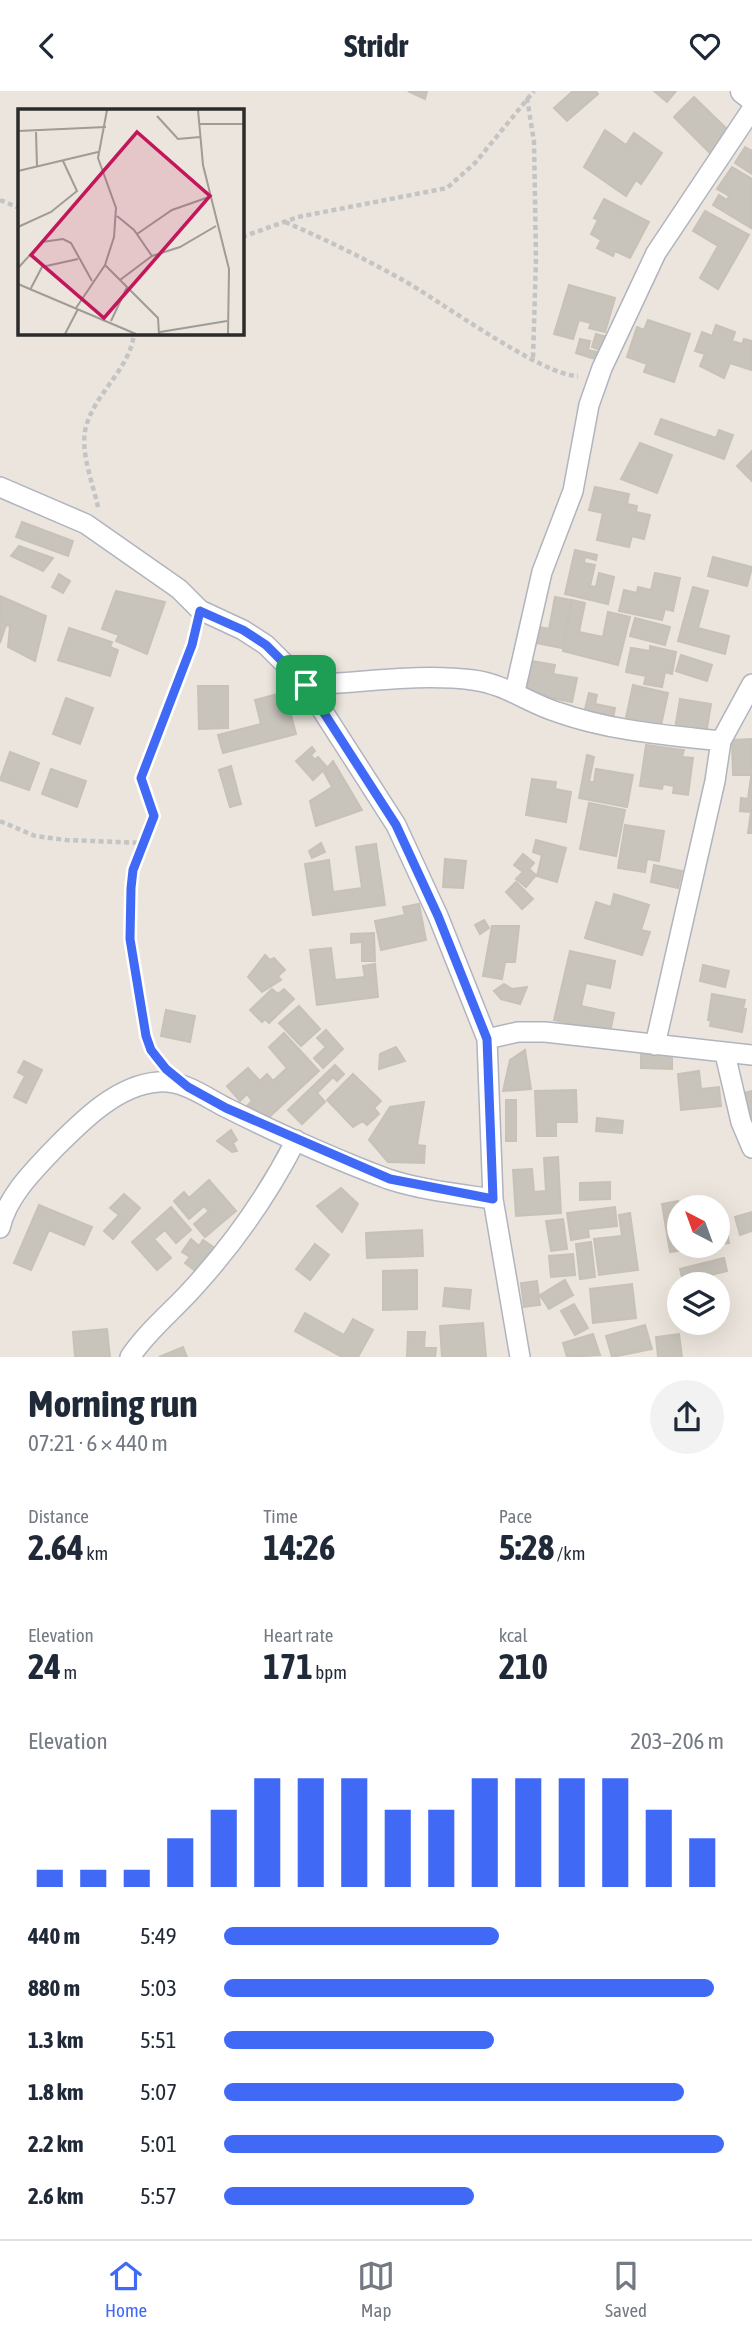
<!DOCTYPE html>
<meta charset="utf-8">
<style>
body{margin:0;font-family:"Asap Condensed",sans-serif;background:#f2f2f3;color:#1f2937;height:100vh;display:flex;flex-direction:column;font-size:26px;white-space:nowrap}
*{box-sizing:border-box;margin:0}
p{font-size:23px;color:#747a83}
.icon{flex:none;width:38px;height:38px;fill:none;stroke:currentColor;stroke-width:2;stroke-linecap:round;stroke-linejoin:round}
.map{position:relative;height:1266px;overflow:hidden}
.sheet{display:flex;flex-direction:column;background:#fff;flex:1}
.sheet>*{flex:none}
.needle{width:46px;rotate:319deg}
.fabs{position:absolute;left:667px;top:1104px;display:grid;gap:14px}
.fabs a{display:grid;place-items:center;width:63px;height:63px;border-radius:50%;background:#fff;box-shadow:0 7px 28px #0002;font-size:35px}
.pin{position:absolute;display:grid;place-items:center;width:60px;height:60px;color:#fff;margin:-30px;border-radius:14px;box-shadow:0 4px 10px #0006}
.round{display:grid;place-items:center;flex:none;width:74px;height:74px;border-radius:37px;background:#f2f2f3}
.summary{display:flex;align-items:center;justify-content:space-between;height:119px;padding:0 28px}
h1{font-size:38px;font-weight:700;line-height:52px}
.stats{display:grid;grid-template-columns:repeat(3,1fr);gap:10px;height:119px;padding:7px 28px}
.stats div{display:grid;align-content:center}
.stats b{font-size:35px;font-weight:700}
.stats small{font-size:19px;font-weight:400}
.stats p{font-size:19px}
.chart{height:196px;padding:14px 28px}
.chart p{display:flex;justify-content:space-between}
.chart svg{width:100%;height:126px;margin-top:7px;stroke:#406af6;stroke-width:6}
ul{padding:0 28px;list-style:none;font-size:23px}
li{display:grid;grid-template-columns:112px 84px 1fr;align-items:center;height:52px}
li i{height:18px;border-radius:9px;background:#406af6}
header{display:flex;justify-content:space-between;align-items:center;height:91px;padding:0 28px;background:#fff;font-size:32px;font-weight:700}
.menu{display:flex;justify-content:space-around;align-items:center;height:98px;border-top:2px solid #e0e1e3;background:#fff;font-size:19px;color:#747a83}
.menu a{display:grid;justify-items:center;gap:4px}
.menu .current{color:#406af6}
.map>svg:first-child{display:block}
.building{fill:#c8c3bb;stroke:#c8c1b7;stroke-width:2}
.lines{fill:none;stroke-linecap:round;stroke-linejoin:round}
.minor-casing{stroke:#b1b4be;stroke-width:22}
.tertiary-casing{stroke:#b1b4be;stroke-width:27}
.path{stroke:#c4c4c4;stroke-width:4.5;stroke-dasharray:5 3.5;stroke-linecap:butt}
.minor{stroke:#fff;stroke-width:19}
.tertiary{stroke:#fff;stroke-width:24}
.route-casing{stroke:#fff;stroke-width:14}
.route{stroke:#406af6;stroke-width:9}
.inset-road{fill:none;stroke:#9f9b96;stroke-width:2}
.view{fill:#c2185b;fill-opacity:0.15;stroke:#c2185b;stroke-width:3.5}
.inset-edge{fill:none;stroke:#2b2b2b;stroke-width:3.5}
</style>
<header><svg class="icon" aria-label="back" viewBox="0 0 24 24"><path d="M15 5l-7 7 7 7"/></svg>Stridr<svg class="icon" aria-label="heart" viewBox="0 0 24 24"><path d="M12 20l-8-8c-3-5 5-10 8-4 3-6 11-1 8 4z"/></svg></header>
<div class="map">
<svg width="752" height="1266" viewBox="0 0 752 1266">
<rect width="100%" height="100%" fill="#ece5dd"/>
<path class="building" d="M408,0H427L425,8Z
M573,0H596L598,3L567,30L554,17Z
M654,0H676L667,11Z
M694,6L732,43L711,63L674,26Z
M605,39L626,54L634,42L662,62L641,93L636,89L626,105L584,76Z
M745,56L752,60V83L735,72Z
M732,76L752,88L751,137L713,114L719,104L727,109L729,105L717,98Z
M604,108L649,131L630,167L615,160L613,165L597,157L601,149L591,143L598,129L594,127Z
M705,120L749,144L718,198L700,187L718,155L693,140Z
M569,194L615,207L605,241L589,237L591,232L579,229L573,248L554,243Z
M648,229L690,243L674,291L644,281L647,273L627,266L637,236L644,239Z
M716,234L735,241L732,250L742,253L744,248L752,250L751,279L730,272L724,287L700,275L705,263L695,260L702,241L712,245Z
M596,243L607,246L602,260L592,256Z
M580,248L590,250L588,259L597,261L595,268L576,262Z
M661,328L716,347L719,339L733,344L724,368L655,343Z
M640,352L672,364L657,402L621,388Z
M752,360V390L737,375Z
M595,396L629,403L627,413L637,415L636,421L650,424L644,448L632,445L629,456L597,449L603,422L589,419Z
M22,431L73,450L68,465L16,446Z
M19,455L53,467L43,480L11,465Z
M575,459L597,464L596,469L585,466L584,472L595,474L590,495L596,496L599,482L614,486L608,513L565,503Z
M713,466L752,476L747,495L708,485Z
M655,482L680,487L673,520L665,518L662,529L619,520L624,499L637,502L638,496L651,499Z
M59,483L70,490L63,502L52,496Z
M693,496L708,500L698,537L729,545L725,563L678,550Z
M116,500L165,511L147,563L116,550L119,544L102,538Z
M0,505L46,525L35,570L8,556L10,535L6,534L0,552Z
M555,506L571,509L562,557L536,552L539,536L549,538Z
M572,509L585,512L579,541L603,546L608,521L630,526L618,574L563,560Z
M635,527L670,536L665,554L630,545Z
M69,537L112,551L110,556L118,559L110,585L58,569Z
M650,555L676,561L672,583L665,581L662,596L644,593L646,585L626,581L631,557L650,560Z
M681,564L712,574L707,590L676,580Z
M532,570L555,574L553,583L577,587L572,611L526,602Z
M633,594L668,602L660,639L625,631Z
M198,595H228V637L199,638Z
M285,601L296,643L223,662L218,644L261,633L255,609Z
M589,602L597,604L595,613L615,617L613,628L584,622Z
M66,607L93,617L80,653L53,643Z
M680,608L711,613L706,643L675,638Z
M752,648V684H733L732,649Z
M646,654L684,659L682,666L693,667L688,704L673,702L674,695L663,693L662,698L640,695Z
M312,656L315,660L311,664L315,669L318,666L327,676L313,689L296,670Z
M10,661L39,672L29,699L0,689Z
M587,664L594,666L589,691H594L596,678L633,684L627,716L579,707Z
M333,670L362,719L316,735L310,710L332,696L324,681Z
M231,675L241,713L230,716L219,679Z
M51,678L86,690L77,716L42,703Z
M751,686H752V742H748L751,721L740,720L741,707L748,708Z
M532,688L556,691L555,698L571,701L566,731L526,724Z
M589,712L625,719L616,765L580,758Z
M625,734L664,740L659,770L647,768L645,781L618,777Z
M536,749L566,757L557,791L537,785L542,764L533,761Z
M321,752L325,761L312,767L309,760Z
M376,753L385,814L313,824L305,773L329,769L333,801L362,797L356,756Z
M523,763L534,772L529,778L536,784L526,796L516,788L523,781L514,774Z
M445,768L466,770L463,797L443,796Z
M654,774L682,780L678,797L651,791Z
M516,791L533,808L522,818L506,801Z
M614,803L649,814L641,839L650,841L642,864L585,847L596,811L611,816Z
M419,813L426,849L381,859L375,830L405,824L403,816Z
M484,829L489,837L480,843L475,834Z
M492,835H519L515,871H505L502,888L483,885Z
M374,842L375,870H362V851L351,852V843Z
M331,857L335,889L365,886L363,875L375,873L378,906L317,914L310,859Z
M570,860L615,870L610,897L586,892L581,915L614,922L610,941L554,929Z
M265,864L270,869L274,867L285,879L278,885L281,889L262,901L248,886Z
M703,874L729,880L725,896L700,890Z
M504,893L512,898L527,896L520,913L501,908L494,900Z
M272,898L278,903L284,898L294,908L269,932L265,928L262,931L250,919Z
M712,903L745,909L743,918H746L742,941L710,935L711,929H708Z
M299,915L320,938L301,955L279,932Z
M166,919L195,925L190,951L161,945Z
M326,939L343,958L323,977L314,967L326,956L317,947Z
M284,942L319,980L266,1029L246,1016L252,1010L247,1003L240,1010L227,995L248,977L260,990L267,983L273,990L287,977L269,956Z
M396,956L405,970L379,978L380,963Z
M525,959L531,998L503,1000L510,969Z
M641,962L672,963V978L641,977Z
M24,970L42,979L26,1012L14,1006L25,985L18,981Z
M335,974L344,983L337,990L333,986L317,1002L325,1011L302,1033L288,1019Z
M699,980L701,998L719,996L721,1015L681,1019L678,983Z
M353,983L381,1010L374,1017L379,1023L367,1034L363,1030L353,1036L327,1009Z
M576,999L577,1031H556V1045H537L535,1000Z
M752,1000V1041L744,1002Z
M506,1009H516V1050H506Z
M424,1011L417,1054L425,1055L424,1072L388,1071L369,1049L390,1016Z
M597,1027L623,1030L622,1042L596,1040Z
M231,1039L237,1049L233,1052L237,1060L232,1061L217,1050Z
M558,1066L561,1122L516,1125L513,1079L532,1078L534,1101L546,1100L544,1067Z
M209,1089L236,1120L205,1146L194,1133L209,1120L204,1115L189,1128L174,1110L184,1101L189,1107Z
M610,1091V1108L580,1109V1092Z
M341,1097L358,1113L342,1141L317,1115Z
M124,1103L140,1117L113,1148L104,1140L119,1124L110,1117Z
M678,1110L679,1155H708L670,1161L662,1113Z
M39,1114L92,1136L84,1154L49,1139L31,1179L14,1172Z
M171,1116L191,1139L176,1152L165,1139L154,1148L171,1167L157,1179L132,1151Z
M615,1116L617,1135L588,1138L589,1146L571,1149L567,1122Z
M752,1121V1140L740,1144L735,1126Z
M630,1122L638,1179L599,1184L594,1148L622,1145L619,1124Z
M563,1128L567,1158L551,1160L546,1130Z
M726,1134L729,1152L718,1153V1136Z
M422,1139L423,1165L367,1167L366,1142Z
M191,1148L199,1155L203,1149L216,1158L198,1182L185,1172L190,1166L182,1161Z
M591,1151L595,1186L580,1188L576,1153Z
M315,1153L329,1164L310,1189L296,1178Z
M573,1163L575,1184L551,1186L549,1165Z
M724,1167L727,1180L702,1186L703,1194H684L680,1178Z
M417,1179V1218L383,1219V1180Z
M565,1189L573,1204L549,1218L540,1204Z
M537,1190L540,1214L524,1216L521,1192Z
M632,1193L636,1227L593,1232L590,1198Z
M445,1197L471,1199L469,1218L443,1215Z
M574,1213L588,1237L575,1244L561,1220Z
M305,1222L344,1244L353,1228L373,1239L358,1266H342L295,1240Z
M483,1232L486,1266H442L440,1235Z
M645,1234L652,1258L612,1266L606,1245Z
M107,1238L110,1266H75L73,1241Z
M408,1241H425L424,1257H436L435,1266H407Z
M593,1243L600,1264L567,1266L563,1252Z
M679,1243L682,1266H658L656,1246Z
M183,1256L187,1266H159Z"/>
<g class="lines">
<g class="minor-casing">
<path id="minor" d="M0,396L86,433L179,498L200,519L243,539L266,554L306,594L396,734L438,825L487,948L493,1108L520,1266
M306,594C361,592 418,582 473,589C505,593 528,612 557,621C611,640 665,644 721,650
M515,600L542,481L573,400L589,314L602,277L656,162L752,18
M487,948L518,941H545L752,964
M655,954L715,690L721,650L752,593
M725,963L741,1031L752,1057
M0,1137C7,1105 35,1078 57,1055C84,1028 118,994 158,991C184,989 205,1006 227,1017C279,1043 334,1068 388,1088C421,1099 459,1103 493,1108
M130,1266C148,1239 174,1219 195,1195C234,1152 270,1100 296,1049"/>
</g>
<g class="tertiary-casing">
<path id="tertiary" d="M743,0L752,7"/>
</g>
<path class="path" d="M527,7L534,51L536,167L533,268
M0,109L19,117
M285,131C325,148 363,167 401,188C437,208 544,286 578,285
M242,146L298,126L447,97L475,72L534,0
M98,416C93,393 81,363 85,340C92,304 131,278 134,242
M0,730L35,745L66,749L145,752
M161,971C135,938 125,823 133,781C136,762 149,744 154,725L141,687L160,643L196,537"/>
<use href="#minor" class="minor"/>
<use href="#tertiary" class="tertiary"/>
</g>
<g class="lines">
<g class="route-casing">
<path id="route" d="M200,520L243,539L266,554L306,594L396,734L438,825L487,948L493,1108L390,1088L226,1017L188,996L166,978L151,959L146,945L130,848L131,797L133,779L154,725L141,687L192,554Z"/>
</g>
<use href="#route" class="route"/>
</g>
<g transform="translate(18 18)">
<rect width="226" height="226" fill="#ece5dd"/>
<path class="inset-road" d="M180,1L185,56L211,160L210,225M139,7L160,30L182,28M181,15H226M0,22L88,18M18,23L19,58M0,62L80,43M99,107L116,121L134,147M0,118L33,103L59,82L45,52M119,125L154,101L191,88M87,156L140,209L141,225M0,159L24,133L45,130L53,134L74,172M102,171L134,147L162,138L198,117M0,175L118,225M12,181L24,158L60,150M58,199L87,156L96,128L98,99L80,49L89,1M93,212L109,178M142,223L209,212M47,225L60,200"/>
<path class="view" d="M119,23L192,87L86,209L13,146Z"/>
<rect width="226" height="226" class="inset-edge"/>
</g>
</svg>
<div class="fabs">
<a><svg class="needle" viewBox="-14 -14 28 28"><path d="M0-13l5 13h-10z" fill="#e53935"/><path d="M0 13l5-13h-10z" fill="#747a83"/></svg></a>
<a><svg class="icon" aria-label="layers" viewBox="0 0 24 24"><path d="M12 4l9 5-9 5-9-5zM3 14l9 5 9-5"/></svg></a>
</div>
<div class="pin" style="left:306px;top:594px;background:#1e9e55"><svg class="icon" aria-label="arrive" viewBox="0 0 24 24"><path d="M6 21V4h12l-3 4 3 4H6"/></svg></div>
</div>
<section class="sheet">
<div class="summary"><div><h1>Morning run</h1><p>07:21 · 6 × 440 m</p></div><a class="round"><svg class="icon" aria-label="share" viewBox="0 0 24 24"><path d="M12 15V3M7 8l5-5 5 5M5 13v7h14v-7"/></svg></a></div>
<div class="stats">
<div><p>Distance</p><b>2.64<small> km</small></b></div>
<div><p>Time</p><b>14:26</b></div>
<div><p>Pace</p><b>5:28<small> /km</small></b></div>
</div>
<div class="stats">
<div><p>Elevation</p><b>24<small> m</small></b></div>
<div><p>Heart rate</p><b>171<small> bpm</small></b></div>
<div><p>kcal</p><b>210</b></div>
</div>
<div class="chart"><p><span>Elevation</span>203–206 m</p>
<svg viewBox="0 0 160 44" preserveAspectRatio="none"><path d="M5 44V38M15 44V38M25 44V38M35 44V27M45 44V17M55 44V6M65 44V6M75 44V6M85 44V17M95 44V17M105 44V6M115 44V6M125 44V6M135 44V6M145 44V17M155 44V27"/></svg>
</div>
<ul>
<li><b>440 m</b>5:49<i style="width:55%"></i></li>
<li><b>880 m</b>5:03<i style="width:98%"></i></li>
<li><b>1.3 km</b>5:51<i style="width:54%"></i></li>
<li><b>1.8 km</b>5:07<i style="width:92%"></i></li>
<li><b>2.2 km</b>5:01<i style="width:100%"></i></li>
<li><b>2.6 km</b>5:57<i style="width:50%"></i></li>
</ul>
</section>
<nav class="menu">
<a class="current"><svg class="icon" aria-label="home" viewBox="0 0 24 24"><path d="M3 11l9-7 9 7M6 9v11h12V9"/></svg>Home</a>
<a><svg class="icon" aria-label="map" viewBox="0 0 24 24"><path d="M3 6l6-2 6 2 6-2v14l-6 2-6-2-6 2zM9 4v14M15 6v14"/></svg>Map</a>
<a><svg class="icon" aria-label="saved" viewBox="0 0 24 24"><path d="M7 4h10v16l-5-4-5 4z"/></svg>Saved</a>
</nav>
